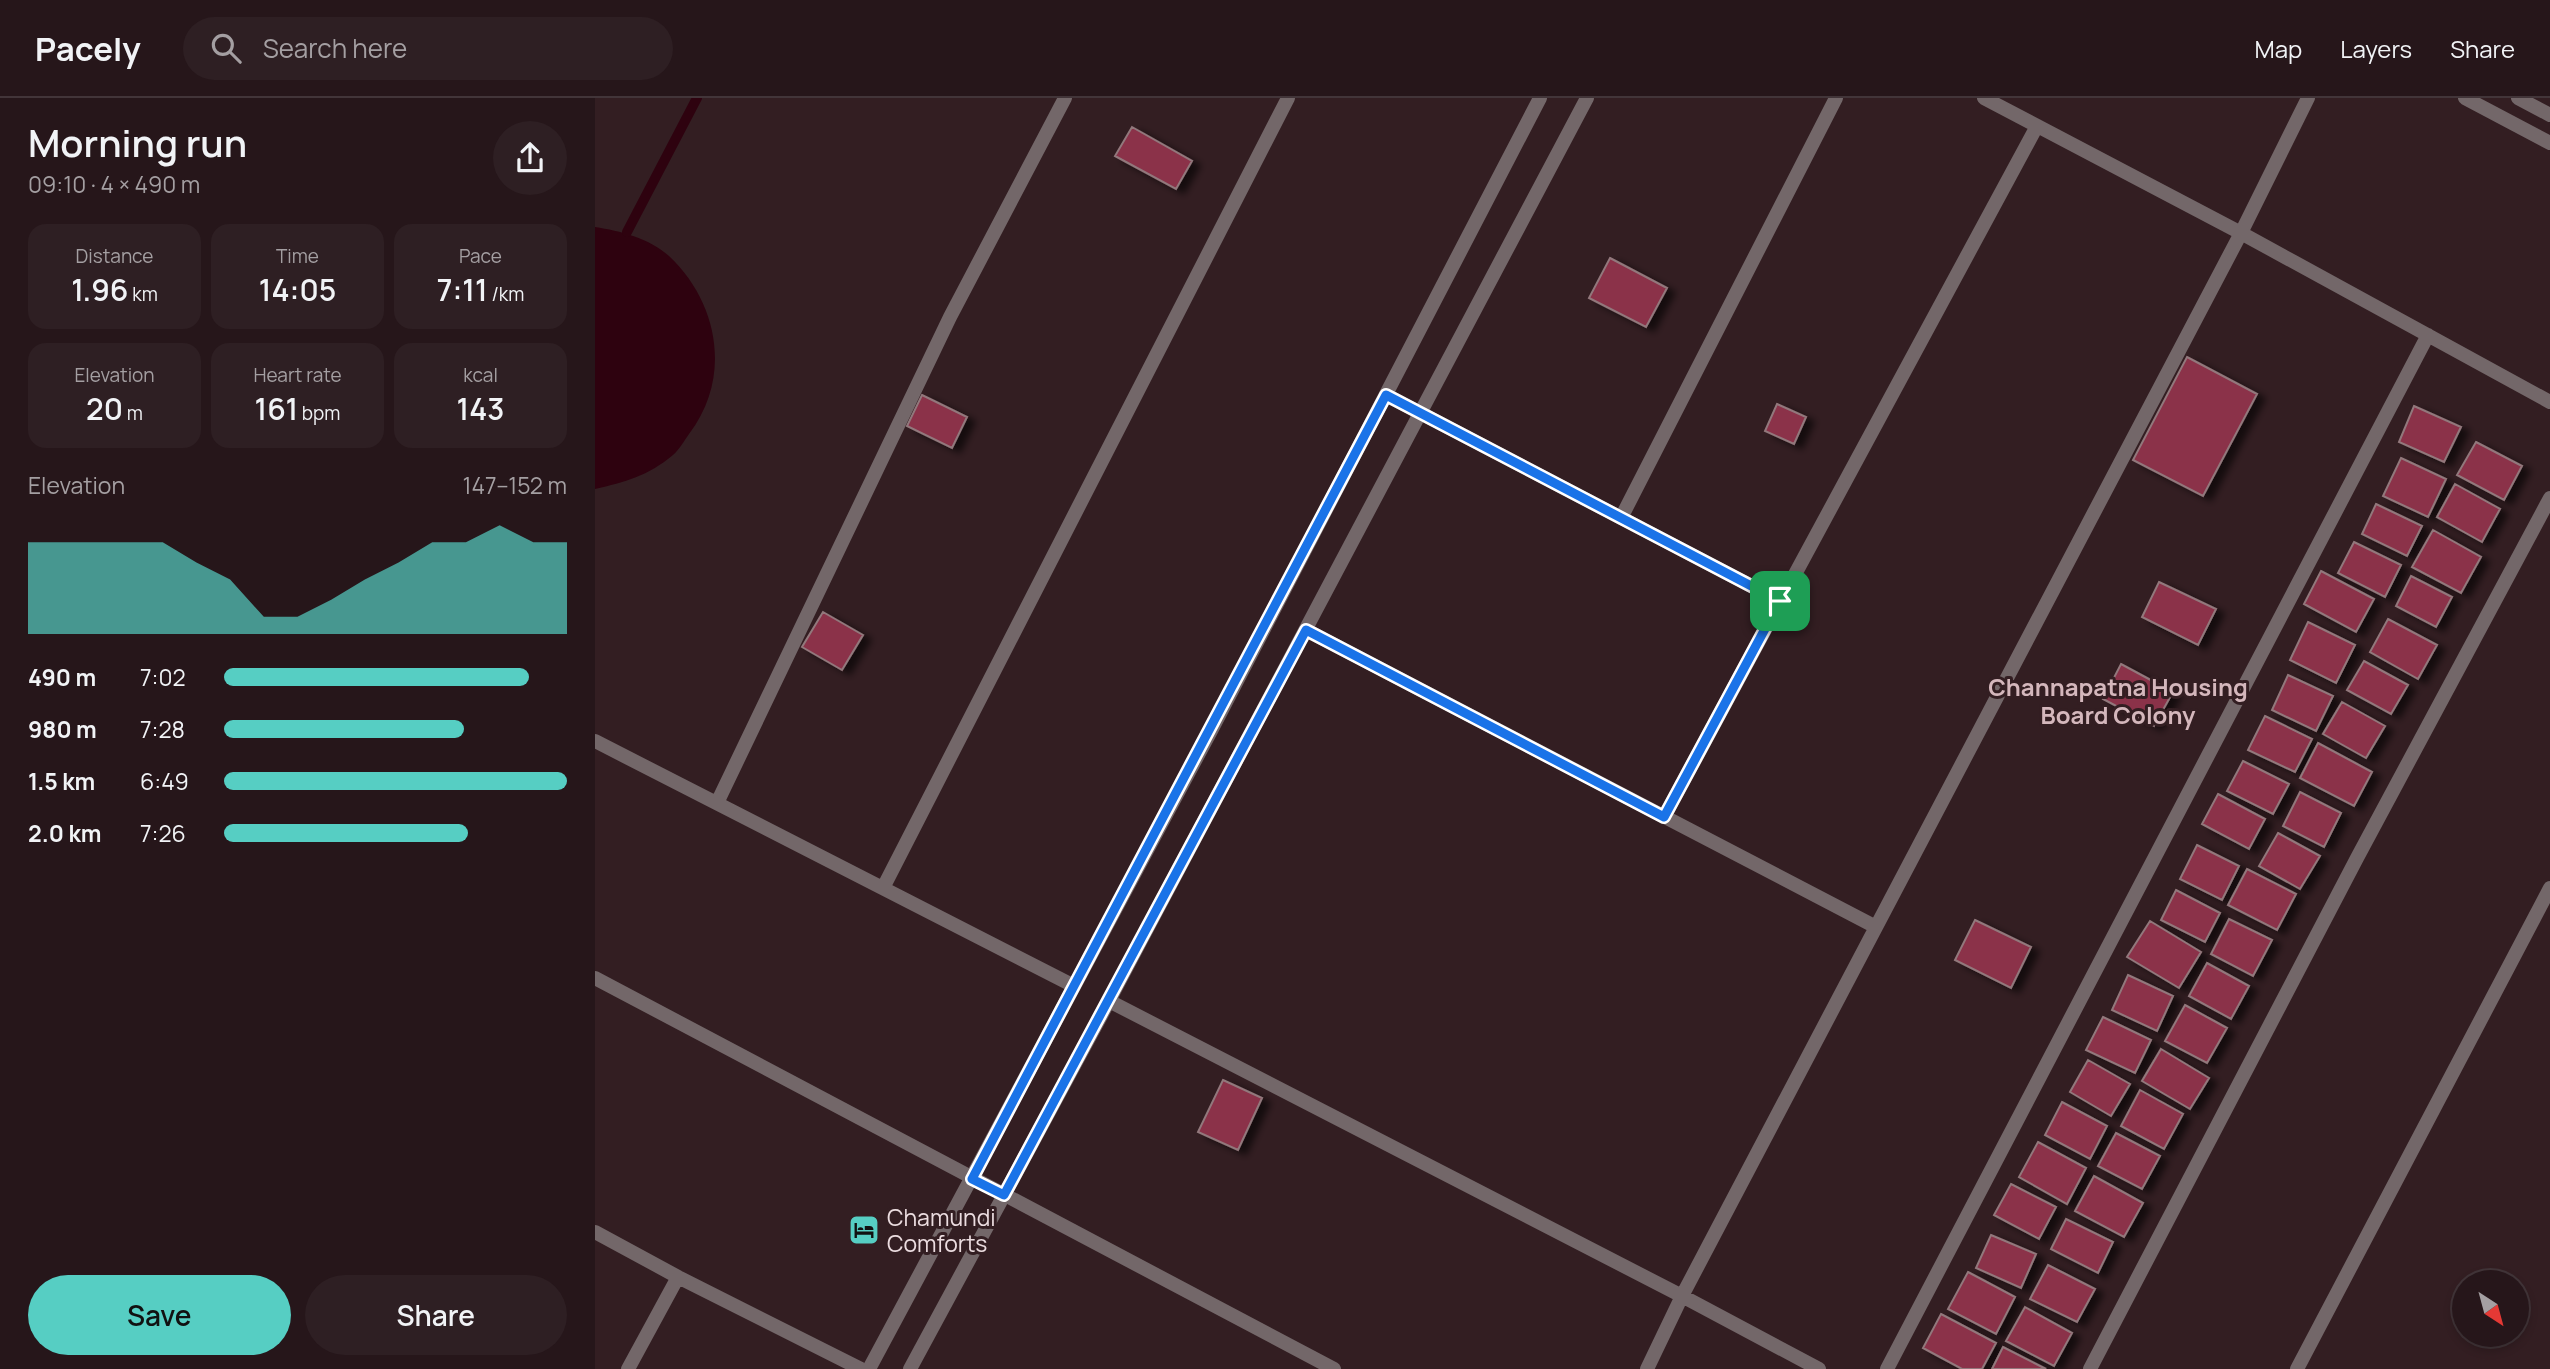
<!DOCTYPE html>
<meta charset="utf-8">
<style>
body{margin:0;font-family:Manrope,sans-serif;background:#2e1f23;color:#f1f3f6;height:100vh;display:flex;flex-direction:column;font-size:26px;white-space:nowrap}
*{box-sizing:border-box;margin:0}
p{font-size:23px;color:#a49fa2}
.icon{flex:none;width:38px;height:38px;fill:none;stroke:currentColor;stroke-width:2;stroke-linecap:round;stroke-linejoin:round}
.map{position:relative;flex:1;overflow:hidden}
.sheet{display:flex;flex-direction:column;background:#26161a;width:595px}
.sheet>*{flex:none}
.needle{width:46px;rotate:144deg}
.tools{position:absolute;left:1857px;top:1172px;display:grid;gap:14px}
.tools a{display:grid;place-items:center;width:77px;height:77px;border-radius:50%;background:#26161a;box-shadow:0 4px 10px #0003,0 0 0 2px #423539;font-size:35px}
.pin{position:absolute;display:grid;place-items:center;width:60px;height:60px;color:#fff;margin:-30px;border-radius:14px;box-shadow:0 4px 10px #0006}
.round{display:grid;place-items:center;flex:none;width:74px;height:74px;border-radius:37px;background:#2e1f23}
.overview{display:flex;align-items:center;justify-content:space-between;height:119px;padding:0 28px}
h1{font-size:38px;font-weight:600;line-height:52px}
.stats{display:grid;grid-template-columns:repeat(3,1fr);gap:10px;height:119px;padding:7px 28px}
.stats div{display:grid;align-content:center;border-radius:18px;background:#2e1f23;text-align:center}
.stats b{font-size:30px;font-weight:600}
.stats small{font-size:19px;font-weight:400}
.stats p{font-size:19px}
.chart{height:196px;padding:14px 28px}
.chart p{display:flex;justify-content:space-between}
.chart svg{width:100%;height:126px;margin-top:7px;fill:#56cec3;opacity:.7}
.action{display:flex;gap:14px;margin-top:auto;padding:14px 28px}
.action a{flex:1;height:80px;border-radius:42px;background:#56cec3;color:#111;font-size:28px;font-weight:600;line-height:80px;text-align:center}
.action a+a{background:#2e1f23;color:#f1f3f6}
ul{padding:0 28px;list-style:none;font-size:23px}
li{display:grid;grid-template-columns:112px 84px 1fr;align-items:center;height:52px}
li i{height:18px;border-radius:9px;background:#56cec3}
header{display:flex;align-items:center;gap:42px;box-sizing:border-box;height:98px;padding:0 35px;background:#26161a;border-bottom:2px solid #423539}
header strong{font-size:33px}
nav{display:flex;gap:38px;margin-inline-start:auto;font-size:24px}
.search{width:490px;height:63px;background:#2e1f23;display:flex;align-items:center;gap:18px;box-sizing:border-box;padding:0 24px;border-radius:38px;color:#a49fa2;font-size:26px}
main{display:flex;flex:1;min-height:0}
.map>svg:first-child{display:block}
.water{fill:#2e020f}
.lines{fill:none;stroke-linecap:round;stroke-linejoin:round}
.stream{stroke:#2e020f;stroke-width:10}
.building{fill:#8b324a;stroke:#92787c;stroke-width:2;filter:url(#shadow)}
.minor{stroke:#736769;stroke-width:14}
.tertiary{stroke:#736769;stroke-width:14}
.route-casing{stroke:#fff;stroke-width:14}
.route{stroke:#1a73e8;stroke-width:9}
.labels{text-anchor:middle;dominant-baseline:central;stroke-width:6;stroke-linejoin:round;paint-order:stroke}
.poi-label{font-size:23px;fill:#ecdde0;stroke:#331e22;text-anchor:start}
.neighbourhood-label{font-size:24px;font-weight:bold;fill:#d4b7bc;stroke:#331e22}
</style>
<header>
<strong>Pacely</strong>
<div class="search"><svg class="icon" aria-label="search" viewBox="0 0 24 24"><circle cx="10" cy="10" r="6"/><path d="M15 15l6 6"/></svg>Search here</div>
<nav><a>Map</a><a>Layers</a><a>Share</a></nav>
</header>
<main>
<section class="sheet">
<div class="overview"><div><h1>Morning run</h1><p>09:10 · 4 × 490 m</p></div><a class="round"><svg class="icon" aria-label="share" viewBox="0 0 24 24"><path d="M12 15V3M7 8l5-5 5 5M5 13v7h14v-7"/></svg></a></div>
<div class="stats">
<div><p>Distance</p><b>1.96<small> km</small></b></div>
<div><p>Time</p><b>14:05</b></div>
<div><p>Pace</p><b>7:11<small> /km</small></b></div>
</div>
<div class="stats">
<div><p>Elevation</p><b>20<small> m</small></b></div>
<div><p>Heart rate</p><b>161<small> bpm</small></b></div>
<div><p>kcal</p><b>143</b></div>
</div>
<div class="chart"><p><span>Elevation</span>147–152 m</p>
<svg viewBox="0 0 160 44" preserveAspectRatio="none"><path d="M0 44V12L10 12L20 12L30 12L40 12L50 19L60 25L70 38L80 38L90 32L100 25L110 19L120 12L130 12L140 6L150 12L160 12V44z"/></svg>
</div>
<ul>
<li><b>490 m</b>7:02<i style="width:89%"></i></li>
<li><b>980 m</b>7:28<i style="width:70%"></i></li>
<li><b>1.5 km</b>6:49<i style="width:100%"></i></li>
<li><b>2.0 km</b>7:26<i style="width:71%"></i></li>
</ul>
<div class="action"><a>Save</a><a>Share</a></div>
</section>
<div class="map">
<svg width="1955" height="1271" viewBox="0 0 1955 1271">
<defs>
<filter id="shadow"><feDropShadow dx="8" dy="4.5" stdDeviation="3.5" flood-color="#0009"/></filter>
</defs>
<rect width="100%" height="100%" fill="#331e22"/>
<path class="water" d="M0,129C25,133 54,140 74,158C124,205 137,280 94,336C89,343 84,352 78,357C53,378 30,384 0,391Z"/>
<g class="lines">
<path class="stream" d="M32,134L102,0"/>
</g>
<path class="building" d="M537,29L597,63L581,91L520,58Z
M1015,160L1072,190L1051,229L994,200Z
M1592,259L1662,296L1608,398L1538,362Z
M327,297L372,319L357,350L312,328Z
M1182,306L1211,319L1199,346L1170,333Z
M1819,308L1866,329L1849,364L1804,344Z
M1881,344L1927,368L1909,402L1862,377Z
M1806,360L1851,381L1833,419L1788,398Z
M1860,386L1905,411L1887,444L1842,419Z
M1781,406L1827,428L1812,458L1767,436Z
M1838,432L1886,459L1866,495L1817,469Z
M1759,444L1806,467L1790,499L1743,475Z
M1726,473L1779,501L1761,534L1709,506Z
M1816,478L1857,499L1841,529L1801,508Z
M1564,484L1621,511L1603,547L1547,519Z
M228,514L268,537L247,572L207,549Z
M1793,521L1842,547L1823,581L1775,554Z
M1713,524L1760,547L1741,585L1695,562Z
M1769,563L1813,587L1796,616L1752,592Z
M1526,566L1578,594L1559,628L1508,601Z
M1693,577L1738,598L1721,633L1677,612Z
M1747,604L1790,628L1771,660L1728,636Z
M1670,618L1717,641L1700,674L1653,652Z
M1723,645L1777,674L1759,708L1705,680Z
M1648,663L1694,686L1678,716L1632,693Z
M1705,694L1746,715L1729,749L1688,728Z
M1623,696L1670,721L1654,751L1607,726Z
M1683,735L1725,758L1705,791L1664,768Z
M1602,747L1644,768L1627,802L1585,781Z
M1652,771L1701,796L1682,832L1633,807Z
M1581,792L1625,815L1610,844L1566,822Z
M1634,821L1677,842L1658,878L1616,856Z
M1380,822L1436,849L1416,890L1360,862Z
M1555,823L1606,854L1584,890L1532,859Z
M1612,865L1654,888L1636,921L1594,898Z
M1533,877L1578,898L1562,933L1517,912Z
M1590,907L1632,930L1612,965L1570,943Z
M1508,919L1556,942L1540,975L1491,952Z
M1566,951L1614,980L1595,1011L1547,983Z
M1493,962L1535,986L1516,1018L1475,994Z
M628,982L667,1000L643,1052L603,1034Z
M1545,992L1588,1016L1569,1051L1526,1028Z
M1467,1004L1512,1028L1495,1061L1450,1037Z
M1521,1035L1565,1058L1547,1091L1503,1068Z
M1443,1044L1491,1070L1472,1106L1424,1079Z
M1499,1078L1548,1105L1529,1139L1480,1113Z
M1416,1086L1461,1109L1444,1141L1399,1117Z
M1471,1121L1518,1144L1503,1175L1456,1151Z
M1396,1137L1441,1156L1426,1190L1381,1170Z
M1453,1167L1500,1191L1482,1224L1435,1201Z
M1373,1174L1420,1199L1401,1236L1353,1211Z
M1430,1209L1477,1235L1459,1268L1411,1243Z
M1346,1216L1401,1245L1387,1271H1367L1328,1250Z
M1408,1249L1451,1271H1397Z"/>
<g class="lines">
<path class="minor" d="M1389,0L1646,135L1955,304
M1870,0L1955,45
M1923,0L1955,17
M791,297L1185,503
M1026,420L1241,0
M711,532L1281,829
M0,643L479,888
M122,705L355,219L470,0
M1069,719L1442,28
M288,790L693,0
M0,880L739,1271
M514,903L1087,1198L1224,1271
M0,1134L83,1179L266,1271
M33,1271L83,1179
M1052,1271L1087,1198L1646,135L1713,0
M1292,1271L1833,237
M1495,1271L1762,760L1955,400
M1702,1271L1955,790"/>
<path class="tertiary" d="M274,1271L617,631L945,0
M315,1271L508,914L992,0"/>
</g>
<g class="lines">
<g class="route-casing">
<path id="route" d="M791,297L1185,503L1069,719L711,532L409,1097L377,1081Z"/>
</g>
<use href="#route" class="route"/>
</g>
<defs>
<g id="hotel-square" transform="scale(1.575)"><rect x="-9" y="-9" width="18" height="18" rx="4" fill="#56cec3" stroke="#331e22"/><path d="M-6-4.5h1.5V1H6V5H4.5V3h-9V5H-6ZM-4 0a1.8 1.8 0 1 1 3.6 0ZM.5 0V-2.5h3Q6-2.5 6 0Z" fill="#111"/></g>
</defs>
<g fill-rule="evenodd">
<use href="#hotel-square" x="269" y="1132"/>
</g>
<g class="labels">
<g class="poi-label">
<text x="292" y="1119">Chamundi<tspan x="292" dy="26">Comforts</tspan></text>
</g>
<g class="neighbourhood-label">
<text x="1523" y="588">Channapatna Housing<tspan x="1523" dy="28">Board Colony</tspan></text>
</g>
</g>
</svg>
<div class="tools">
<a><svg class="needle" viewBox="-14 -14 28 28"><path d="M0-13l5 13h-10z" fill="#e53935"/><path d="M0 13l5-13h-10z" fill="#a49fa2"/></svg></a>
</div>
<div class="pin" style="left:1185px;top:503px;background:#1e9e55"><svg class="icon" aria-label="arrive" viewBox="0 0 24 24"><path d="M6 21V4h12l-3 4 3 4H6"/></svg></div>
</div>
</main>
